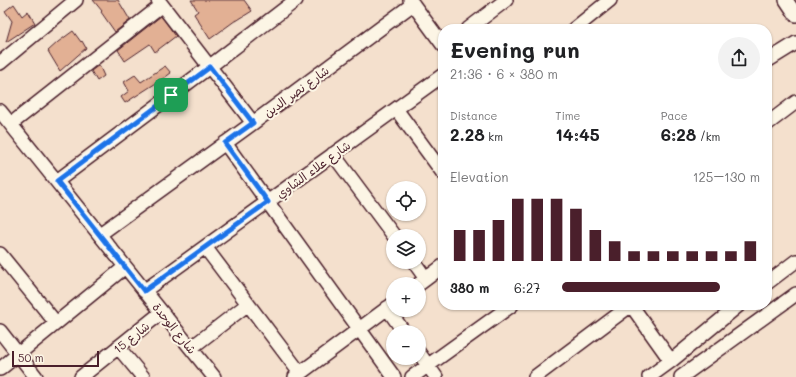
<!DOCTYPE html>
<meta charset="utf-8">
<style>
body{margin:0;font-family:Mali,"Playpen Sans Arabic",sans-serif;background:#f2f2f2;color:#202124;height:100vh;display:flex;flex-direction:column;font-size:15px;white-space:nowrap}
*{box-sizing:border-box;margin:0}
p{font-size:13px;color:#757577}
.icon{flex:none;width:22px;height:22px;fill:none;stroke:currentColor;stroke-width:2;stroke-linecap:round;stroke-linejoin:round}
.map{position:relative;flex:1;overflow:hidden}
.drawer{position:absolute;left:438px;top:24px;width:334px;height:286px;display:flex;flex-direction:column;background:#fff;border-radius:16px;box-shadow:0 1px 3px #0004}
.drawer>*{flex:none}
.controls{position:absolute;left:386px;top:181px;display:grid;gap:8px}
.controls a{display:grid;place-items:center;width:40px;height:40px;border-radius:50%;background:#fff;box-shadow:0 1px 3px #0004;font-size:20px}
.scale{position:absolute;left:12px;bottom:10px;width:87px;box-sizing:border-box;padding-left:4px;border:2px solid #4a1f2b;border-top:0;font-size:11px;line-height:14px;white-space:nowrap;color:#4a1f2b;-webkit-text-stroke:3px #fcf5e5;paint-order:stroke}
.pin{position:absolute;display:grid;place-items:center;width:34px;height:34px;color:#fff;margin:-17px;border-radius:8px;box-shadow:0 2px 6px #0006}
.round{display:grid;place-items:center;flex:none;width:42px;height:42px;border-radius:21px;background:#f2f2f2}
.head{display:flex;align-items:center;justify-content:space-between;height:68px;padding:0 12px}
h1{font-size:22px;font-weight:700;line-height:30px}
.metrics{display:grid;grid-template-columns:repeat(3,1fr);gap:6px;height:68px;padding:4px 12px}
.metrics div{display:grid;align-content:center}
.metrics b{font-size:17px;font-weight:700}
.metrics small{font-size:11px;font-weight:400}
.metrics p{font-size:11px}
.chart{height:112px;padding:8px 12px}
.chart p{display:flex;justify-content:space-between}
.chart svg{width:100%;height:72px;margin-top:4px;stroke:#4a1f2b;stroke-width:6}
ul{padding:0 12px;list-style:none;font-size:13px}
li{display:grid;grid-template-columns:64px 48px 1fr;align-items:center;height:30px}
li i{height:10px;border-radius:5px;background:#4a1f2b}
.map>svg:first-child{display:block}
.building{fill:#e2b094;stroke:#4a1f2b}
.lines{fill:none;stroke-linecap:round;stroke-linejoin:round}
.minor-casing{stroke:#4a1f2b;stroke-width:16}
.minor{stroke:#fcf5e5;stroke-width:13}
.route-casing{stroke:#fff;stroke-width:8}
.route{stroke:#1a73e8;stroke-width:5}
.labels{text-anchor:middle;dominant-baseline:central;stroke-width:4;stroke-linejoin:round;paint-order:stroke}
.street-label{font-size:12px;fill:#4a1f2b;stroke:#fcf5e5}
</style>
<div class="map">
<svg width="796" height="377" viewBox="0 0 796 377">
<rect width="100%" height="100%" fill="#f4e0cd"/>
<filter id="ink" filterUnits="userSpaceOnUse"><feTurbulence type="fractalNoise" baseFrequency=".025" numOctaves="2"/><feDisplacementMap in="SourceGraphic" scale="8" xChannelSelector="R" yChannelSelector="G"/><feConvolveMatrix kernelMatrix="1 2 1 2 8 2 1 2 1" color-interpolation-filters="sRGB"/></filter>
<g filter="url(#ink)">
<path class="building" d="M93,0H118L130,20L115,32L101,12L102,11Z
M191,0H244L252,11L236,21V20L210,39L194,14L198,11Z
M14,4L22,16L28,11L35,23L6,42L12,21L5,11Z
M161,16L176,36L155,52L150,44L125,61L118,50Z
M73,31L81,42L82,41L86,48L60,71L48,51L58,42Z
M99,65L104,76L97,81L91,71Z
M165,66L171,73L161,80L125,103L121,97L129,91L124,82L135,75L141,82Z"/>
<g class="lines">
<g class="minor-casing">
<path id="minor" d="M158,0L253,123
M410,0L443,45
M786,0L796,15
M468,29L506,0
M574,29L610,0
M767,61L796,43
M0,63L76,0
M396,109L443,173
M0,111L214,377
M11,124L162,5
M767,124L796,102
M225,143L394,377
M333,154L394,236
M57,181L209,67L296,0
M100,234L253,123L413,4
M205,247L300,373
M0,254L56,323
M414,262L426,279
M767,283L796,261
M419,284L443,266
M144,291L443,75
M631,305L671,361
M387,308L404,332
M0,331L36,377
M118,347L143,377
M191,348L248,304
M419,353L436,377
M0,369L125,267
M81,377L162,312
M295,377L393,304
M412,377L512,305
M535,377L631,305
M649,377L671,361L739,305
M681,377L796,294"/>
</g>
<use href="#minor" class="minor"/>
</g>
</g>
<g class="lines" filter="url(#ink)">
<g class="route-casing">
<path id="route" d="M210,67L253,123L225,143L268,202L144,291L57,181Z"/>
</g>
<use href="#route" class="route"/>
</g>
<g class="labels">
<g class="street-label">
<text transform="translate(296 91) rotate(-36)">شارع نصر الدين</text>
<text transform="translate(313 169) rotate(-36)">شارع علاء الشاوي</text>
<text transform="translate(175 328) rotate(51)">شارع الوحدة</text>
<text transform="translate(131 337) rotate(-39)">شارع 15</text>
</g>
</g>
</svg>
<div class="controls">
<a><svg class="icon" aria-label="locate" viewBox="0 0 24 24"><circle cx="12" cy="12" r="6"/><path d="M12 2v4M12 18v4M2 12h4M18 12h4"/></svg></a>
<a><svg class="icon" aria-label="layers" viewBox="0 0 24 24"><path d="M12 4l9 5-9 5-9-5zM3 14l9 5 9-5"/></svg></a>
<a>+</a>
<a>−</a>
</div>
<div class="scale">50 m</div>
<div class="pin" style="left:171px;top:95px;background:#1e9e55"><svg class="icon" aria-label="arrive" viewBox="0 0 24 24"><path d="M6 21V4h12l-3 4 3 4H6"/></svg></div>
<section class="drawer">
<div class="head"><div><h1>Evening run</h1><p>21:36 · 6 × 380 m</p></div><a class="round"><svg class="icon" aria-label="share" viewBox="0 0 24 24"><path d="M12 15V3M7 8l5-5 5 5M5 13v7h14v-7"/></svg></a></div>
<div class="metrics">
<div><p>Distance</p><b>2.28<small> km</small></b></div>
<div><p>Time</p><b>14:45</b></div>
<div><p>Pace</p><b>6:28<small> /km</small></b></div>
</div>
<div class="chart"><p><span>Elevation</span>125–130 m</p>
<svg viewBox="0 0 160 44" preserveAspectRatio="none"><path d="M5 44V25M15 44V25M25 44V19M35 44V6M45 44V6M55 44V6M65 44V12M75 44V25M85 44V32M95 44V38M105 44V38M115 44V38M125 44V38M135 44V38M145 44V38M155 44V32"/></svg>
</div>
<ul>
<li><b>380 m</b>6:27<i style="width:80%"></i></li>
</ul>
</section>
</div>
